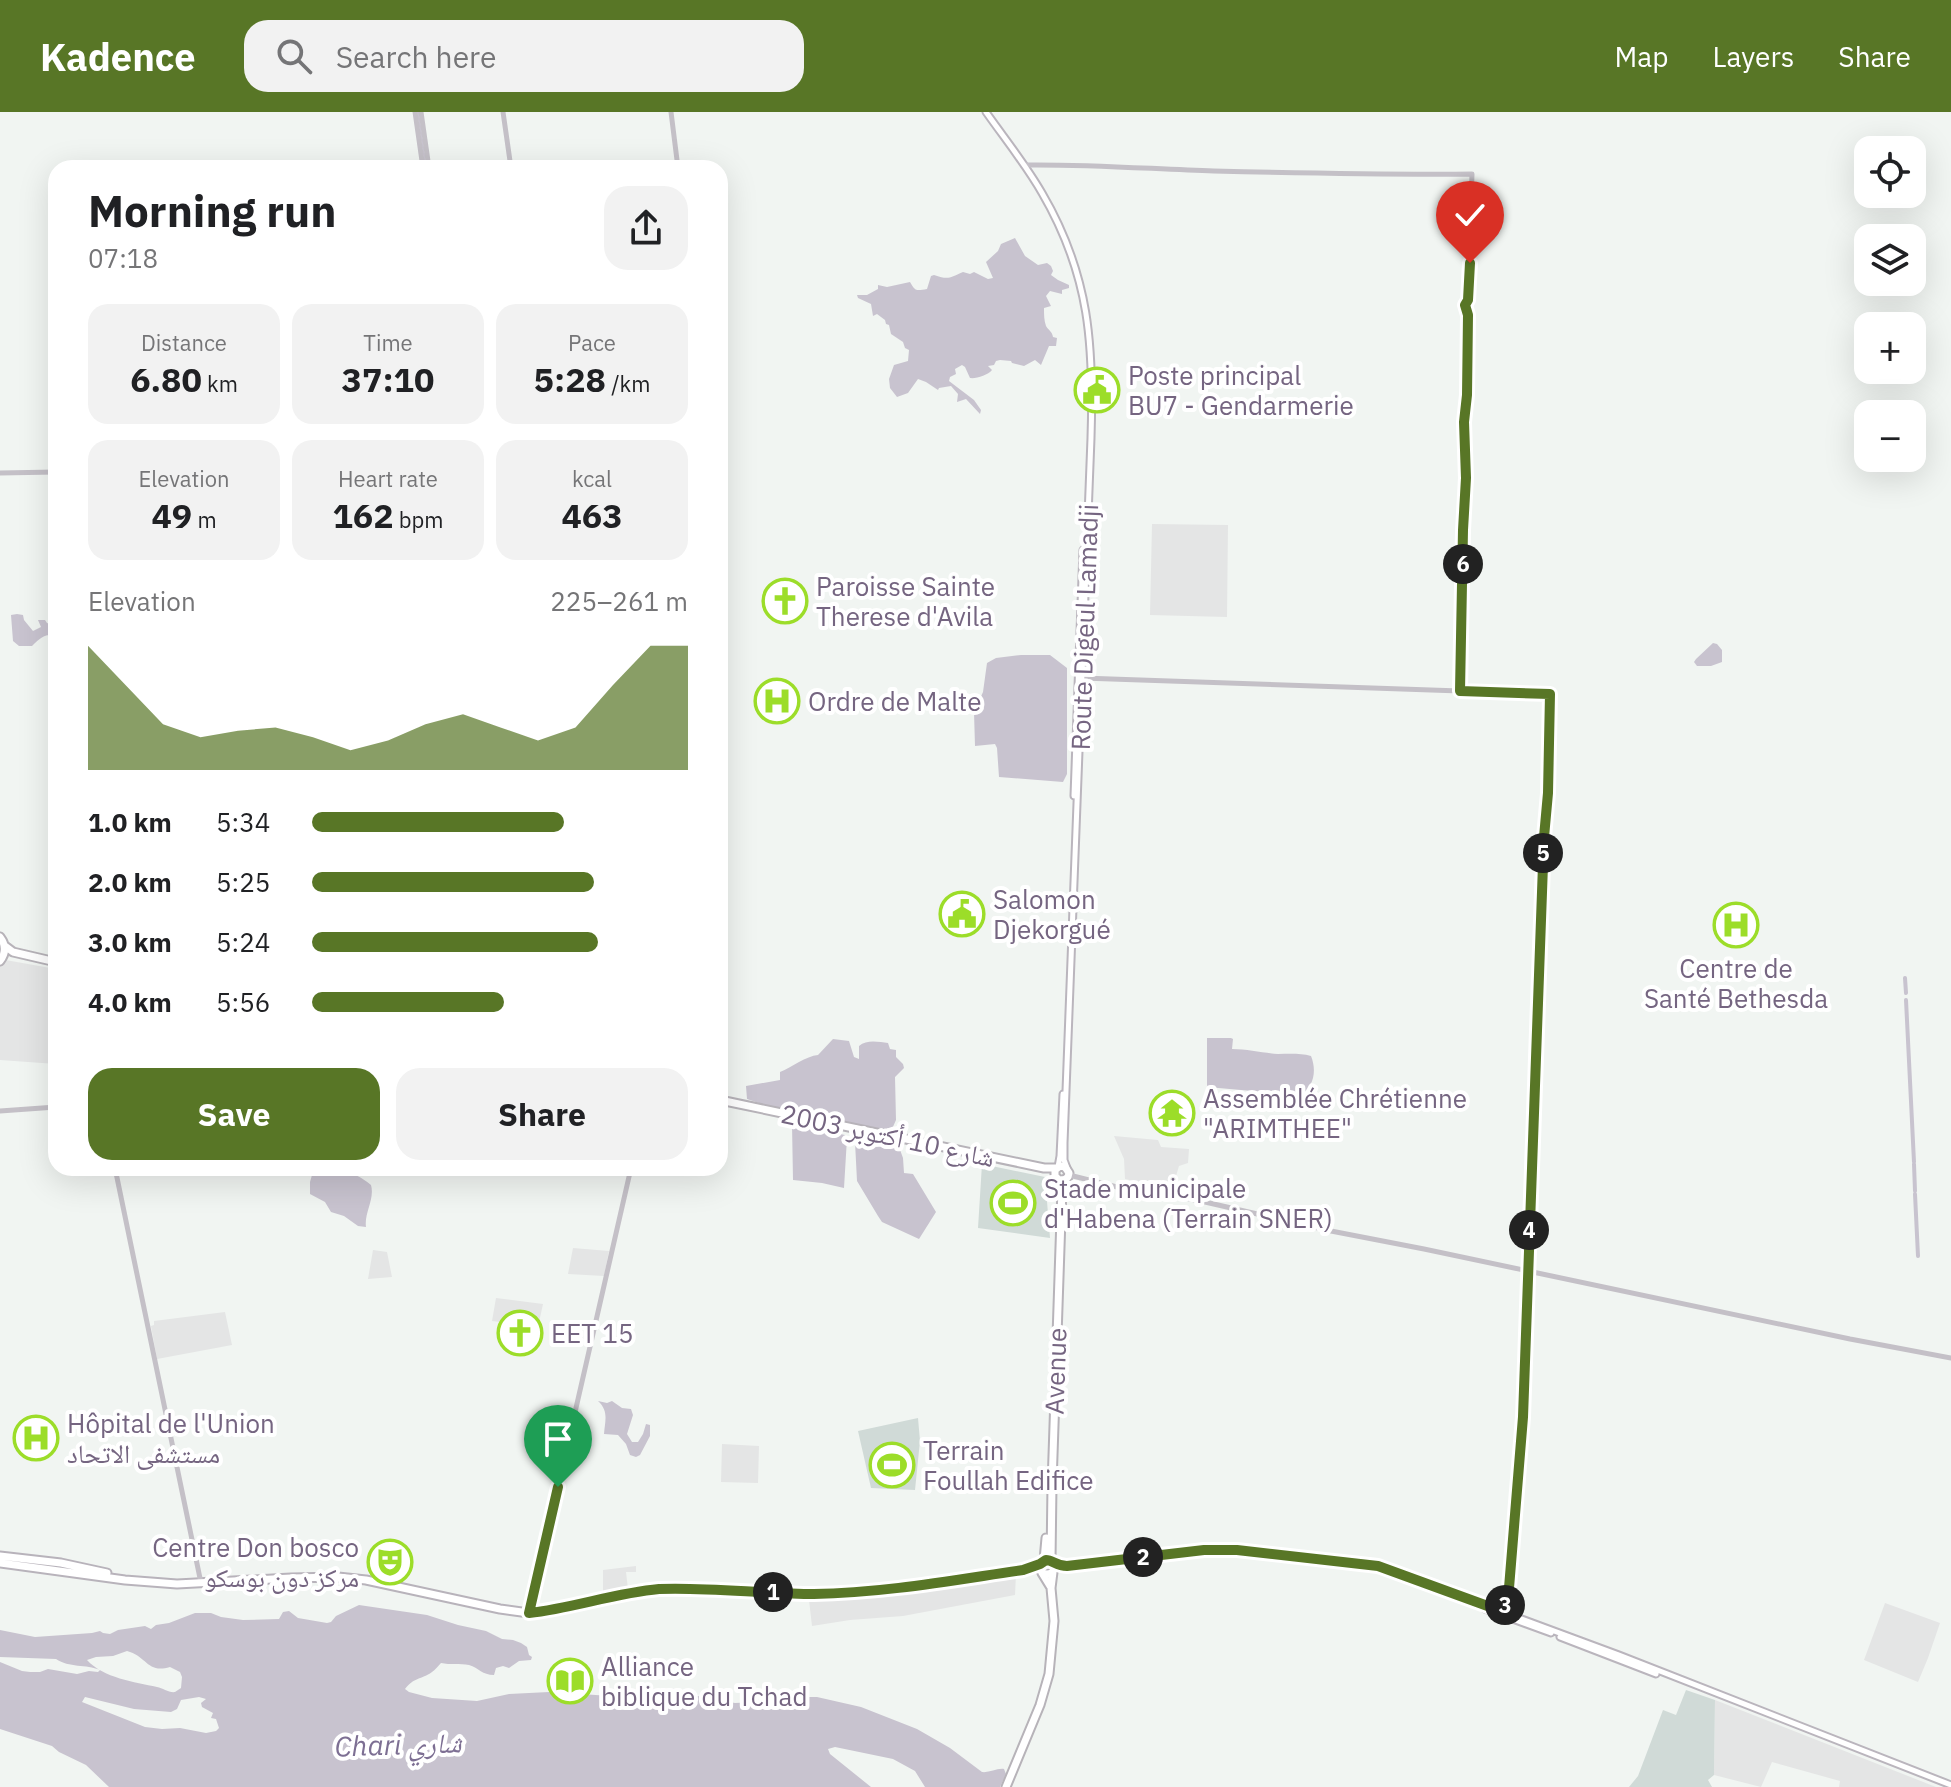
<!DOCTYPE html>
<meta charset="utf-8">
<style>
body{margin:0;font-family:"IBM Plex Sans","Noto Naskh Arabic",sans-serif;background:#f2f2f2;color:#202124;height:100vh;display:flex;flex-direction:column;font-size:30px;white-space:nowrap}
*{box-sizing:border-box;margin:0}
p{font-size:26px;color:#757577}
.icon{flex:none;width:44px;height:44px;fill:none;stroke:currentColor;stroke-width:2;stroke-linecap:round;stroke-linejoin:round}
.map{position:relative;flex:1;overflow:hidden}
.panel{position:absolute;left:48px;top:48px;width:680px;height:1016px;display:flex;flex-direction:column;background:#fff;border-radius:24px;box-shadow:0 8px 32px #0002}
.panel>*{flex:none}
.buttons{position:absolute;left:1854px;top:24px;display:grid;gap:16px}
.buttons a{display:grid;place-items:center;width:72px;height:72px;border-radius:16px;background:#fff;box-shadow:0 8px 32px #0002;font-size:40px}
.pin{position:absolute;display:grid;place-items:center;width:68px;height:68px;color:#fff;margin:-82px -34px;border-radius:50% 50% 50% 0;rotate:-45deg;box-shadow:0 0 8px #0007}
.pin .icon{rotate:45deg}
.km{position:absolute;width:40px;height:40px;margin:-20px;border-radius:50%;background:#222;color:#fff;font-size:22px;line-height:40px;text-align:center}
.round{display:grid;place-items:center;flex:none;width:84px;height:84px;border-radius:24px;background:#f2f2f2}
.head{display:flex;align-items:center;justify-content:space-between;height:136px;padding:0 40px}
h1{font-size:44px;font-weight:700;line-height:60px}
.figures{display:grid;grid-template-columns:repeat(3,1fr);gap:12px;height:136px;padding:8px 40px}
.figures div{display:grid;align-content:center;border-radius:20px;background:#f2f2f2;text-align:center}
.figures b{font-size:34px;font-weight:700}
.figures small{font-size:22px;font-weight:400}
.figures p{font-size:22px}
.chart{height:224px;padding:16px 40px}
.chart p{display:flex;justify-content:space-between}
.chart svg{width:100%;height:144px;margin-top:8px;fill:#587626;opacity:.7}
.action{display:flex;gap:16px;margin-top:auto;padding:16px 40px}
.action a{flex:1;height:92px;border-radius:24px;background:#587626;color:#fff;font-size:32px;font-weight:700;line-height:92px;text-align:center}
.action a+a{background:#f2f2f2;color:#202124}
ul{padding:0 40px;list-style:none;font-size:26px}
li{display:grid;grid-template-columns:128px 96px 1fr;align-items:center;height:60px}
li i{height:20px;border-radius:10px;background:#587626}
header{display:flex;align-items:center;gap:48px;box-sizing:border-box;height:112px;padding:0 40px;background:#587626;color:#fff}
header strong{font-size:38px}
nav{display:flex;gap:44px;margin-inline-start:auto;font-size:28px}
.search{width:560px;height:72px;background:#f2f2f2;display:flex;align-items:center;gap:20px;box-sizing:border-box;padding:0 28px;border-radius:24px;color:#757577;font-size:30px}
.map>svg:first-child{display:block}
.built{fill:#e4e5e5}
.green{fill:#d0dad7}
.water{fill:#c8c3cf;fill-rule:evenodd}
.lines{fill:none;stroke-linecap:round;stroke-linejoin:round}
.stream{stroke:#c8c3cf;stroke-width:2}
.canal{stroke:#c8c3cf;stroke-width:4}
.secondary-casing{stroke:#bab5bd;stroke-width:9}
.primary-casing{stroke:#b8b3bb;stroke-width:11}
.trunk-casing{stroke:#b7b3b9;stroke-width:11}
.tertiary{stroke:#c4c0c7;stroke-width:5}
.secondary{stroke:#fff;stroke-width:5}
.primary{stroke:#fff;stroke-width:7}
.trunk{stroke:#fff;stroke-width:7}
.route-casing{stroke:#fff;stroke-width:16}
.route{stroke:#587626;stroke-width:10}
.labels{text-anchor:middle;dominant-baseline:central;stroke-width:8;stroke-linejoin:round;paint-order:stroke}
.poi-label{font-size:26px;fill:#756581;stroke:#fff;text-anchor:start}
.street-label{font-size:26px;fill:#756581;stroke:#fff}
.water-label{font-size:28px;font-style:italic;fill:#7d6f93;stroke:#fff}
</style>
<header>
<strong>Kadence</strong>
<div class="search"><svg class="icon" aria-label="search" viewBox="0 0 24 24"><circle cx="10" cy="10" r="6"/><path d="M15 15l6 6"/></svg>Search here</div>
<nav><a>Map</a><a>Layers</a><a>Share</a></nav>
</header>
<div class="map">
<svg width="1951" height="1675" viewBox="0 0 1951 1675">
<rect width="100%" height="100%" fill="#f1f5f2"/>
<path class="built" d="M1152,412L1228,413L1227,505L1150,503Z
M0,847L56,857V952L0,948Z
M1114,1024L1158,1028L1161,1035L1189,1037L1188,1051L1179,1054L1176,1064L1179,1079L1125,1067L1124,1047Z
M573,1136L609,1139L604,1164L568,1162Z
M373,1138L387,1140L392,1165L368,1167Z
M496,1186L543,1192L538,1215L492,1209Z
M225,1200L232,1233L157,1247L151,1214L154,1213V1209Z
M722,1332L759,1334L758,1371L721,1370Z
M636,1454V1460H626L628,1477L603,1483V1458Z
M1016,1462L1015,1483L903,1504L850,1508L812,1514L809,1488L868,1485Z
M1885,1491L1940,1511L1928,1546L1918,1570L1864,1548Z
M1715,1588L1936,1675H1839L1840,1669L1772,1650L1761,1675L1714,1663Z"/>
<path class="green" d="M982,1052L1045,1065L1050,1126L978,1116Z
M918,1306L920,1329L915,1378L871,1376L858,1319Z
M1686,1578L1715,1588L1714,1663L1708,1668L1712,1675H1629L1638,1664L1663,1598L1676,1603Z"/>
<path class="water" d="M1015,126L1025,144L1038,153L1047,151L1051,154L1053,159L1051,163L1058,168L1069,173V176L1062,178V182L1050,179L1046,184L1051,194L1044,196C1044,203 1044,208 1046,214C1049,219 1052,219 1053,225L1057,226L1056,234H1049L1041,253L1035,248L1024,254L1012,251L1011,249L1000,248L996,249L994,253L988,254L992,258C988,263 976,267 970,266L965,255L962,253L955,257L956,262L950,265L949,269L974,288L981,298L980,302L966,287L957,290L958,282L951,274L939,276L938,278L926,270L918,267L908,281L897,285L890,276L889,267L894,253L908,249L909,238L905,236L903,230L891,222L889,213L886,212L885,208L877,202L873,204L871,192L858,186L857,183H867L878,177V173L887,175L910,170C915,179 916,179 927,177L931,164L934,163C949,168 949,166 963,160L970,162L974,160L988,167L993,166L986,150L998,139L1001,132Z
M17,502L23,503L24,508L33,519L41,515L38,508H45L47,511L56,514V523C43,522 41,526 32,534H19L13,529L11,503Z
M1713,531L1717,532L1722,538V550L1711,554H1697L1694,550L1696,547Z
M1021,543H1050L1067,556V662L1063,670L999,665L997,636L995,632L975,634L974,600L983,580L987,551L996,546Z
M1207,926H1231L1233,927L1232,937C1248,937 1263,941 1278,942C1289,942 1300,941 1311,944C1317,959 1314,976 1299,983L1207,975Z
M833,927L849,929L854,945L859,947V934C867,927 879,930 888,931L890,937L896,938V945L903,952L904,956L895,965L896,1008L892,1017L884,1018L768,994L747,987L746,974L780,968V960C792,955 806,944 818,943Z
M792,1012L845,1023L847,1026L844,1076L822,1071L793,1068Z
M859,1025L899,1035L903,1046L904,1061L913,1062L936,1100L919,1127L882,1110L878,1104L857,1069L855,1030Z
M314,1056C336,1056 353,1058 371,1073C375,1087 364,1101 366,1115L358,1114L344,1104L331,1100L325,1090L310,1082V1070Z
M598,1289L607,1291L612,1289L622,1296L631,1297L633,1303L627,1322L632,1330H638L643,1322L646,1312L650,1313V1324L640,1343L636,1345L630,1343L626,1332L618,1323L604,1322C605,1309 609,1299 598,1289Z
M359,1493L427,1503L458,1513L486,1519L502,1527L513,1528L521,1531L527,1535L529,1543L532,1545L531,1548L519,1549L509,1556L503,1554L496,1556L494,1563C482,1563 479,1556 469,1553C460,1551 450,1553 441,1551C438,1554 435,1558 432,1560C421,1568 414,1565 405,1577L409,1580L432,1586L477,1589L509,1582L549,1580L642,1586L662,1581L676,1580L735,1591L756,1590L772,1585H817L861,1595L917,1617L950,1636L982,1660C989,1661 997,1656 1004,1657L1006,1662L1000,1675H925L915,1659L893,1647L835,1635L828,1637L830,1642L871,1675H109L86,1653L59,1640L52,1634L0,1617V1550L22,1559L30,1560H40L48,1557L77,1562L89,1559L98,1560L100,1558C86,1552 69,1556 56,1547L0,1545V1518L35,1525L92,1521L100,1519L103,1521L110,1522L118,1518L145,1514L151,1517L156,1513L169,1511L195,1501H211L221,1505L243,1508L279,1507L283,1500L289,1499L298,1506L327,1511L331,1510L336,1504ZM127,1539C147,1544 147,1562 170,1555L180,1560L182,1565L181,1576C179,1577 177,1579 175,1580C169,1581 163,1576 157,1575C135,1570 103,1566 87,1548L96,1545L113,1544ZM85,1585L134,1597L171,1600L177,1597L181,1588L199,1585L206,1587L201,1591L202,1595L213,1601L211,1606L216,1607L219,1616L216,1619L206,1621L180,1616L162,1617L145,1615L82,1590Z"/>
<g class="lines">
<path class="stream" d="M418,0L426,56"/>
<path class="canal" d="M1905,866L1906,881
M1906,888L1914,1050
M1914,1052L1915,1079
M1915,1082L1918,1144"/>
<g class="secondary-casing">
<path id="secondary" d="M986,0C1005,27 1026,53 1042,81C1090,163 1094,234 1091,326L1064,1031V1048L1067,1056
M1074,684L1083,438
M1058,1055L1060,1044L1063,982
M1054,1452L1067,1454L1220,1437L1378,1454L1619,1543L1951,1673
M1485,1497L1551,1521
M1560,1525L1656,1562"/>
</g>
<g class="primary-casing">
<path id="primary" d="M0,1444L61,1451L107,1461
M1040 1455a7 7 0 1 1 14 0a7 7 0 1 1-14 0Z
M0,1451L125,1468L177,1472L291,1466L338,1465L366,1468L500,1497L529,1501L550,1499L641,1479L659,1477C711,1474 762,1482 814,1482C884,1481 954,1468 1023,1458L1040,1452"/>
</g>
<g class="trunk-casing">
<path id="trunk" d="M0,825C6,833 6,841 0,849
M5,834L13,840L56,850
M720,988L1044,1056H1057
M1044,1448L1046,1426
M1051,1449L1052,1373L1062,1076L1064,1068L1068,1065L1069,1061L1065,1055L1060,1054L1055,1058V1064L1059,1068H1064
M1042,1461L1050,1474
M1006,1675L1040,1593L1049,1562L1054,1509L1051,1476L1053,1460"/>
</g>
<path class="tertiary" d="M415,0L423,56
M421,0L429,56
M503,0L511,56
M671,0L678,56
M1024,53C1088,52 1151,57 1214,59C1300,61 1386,63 1472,62L1468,188L1465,193L1468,203L1467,283L1464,310L1466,366L1463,418V450L1460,579
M0,361L56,360
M1082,566L1550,582L1523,1305L1509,1476L1502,1503
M0,999L56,995
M115,1056L201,1471
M1069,1063L1121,1076L1140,1077L1205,1090L1331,1119L1424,1137L1850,1227L1951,1246
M529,1501L631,1056"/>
<use href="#secondary" class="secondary"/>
<use href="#primary" class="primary"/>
<use href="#trunk" class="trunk"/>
</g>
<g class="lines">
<g class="route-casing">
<path id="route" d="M558,1375L529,1501C573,1496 615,1481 659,1477C711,1475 762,1482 814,1482C884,1481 954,1468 1023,1458L1040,1452L1046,1448C1053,1448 1056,1454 1067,1454L1204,1438H1237L1378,1454L1504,1500L1509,1476L1523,1305L1544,725L1548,681L1550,582L1460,579L1463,418L1466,366L1464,310L1467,283L1468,203L1465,193L1468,188L1470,151"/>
</g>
<use href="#route" class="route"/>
</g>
<defs>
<g id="civic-ring" transform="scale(2.3)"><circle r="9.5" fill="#fff" stroke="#9cdd29" stroke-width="1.5"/><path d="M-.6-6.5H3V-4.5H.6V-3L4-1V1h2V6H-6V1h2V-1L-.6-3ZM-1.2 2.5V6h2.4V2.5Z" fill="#9cdd29"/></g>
<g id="church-ring" transform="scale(2.3)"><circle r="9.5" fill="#fff" stroke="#9cdd29" stroke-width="1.5"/><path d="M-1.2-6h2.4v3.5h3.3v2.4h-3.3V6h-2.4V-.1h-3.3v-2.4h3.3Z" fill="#9cdd29"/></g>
<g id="hospital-ring" transform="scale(2.3)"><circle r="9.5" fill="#fff" stroke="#9cdd29" stroke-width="1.5"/><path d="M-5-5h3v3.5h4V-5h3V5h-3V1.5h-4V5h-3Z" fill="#9cdd29"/></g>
<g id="temple-ring" transform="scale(2.3)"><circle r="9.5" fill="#fff" stroke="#9cdd29" stroke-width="1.5"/><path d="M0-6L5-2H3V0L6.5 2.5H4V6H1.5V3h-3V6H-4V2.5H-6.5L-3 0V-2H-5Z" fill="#9cdd29"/></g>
<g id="stadium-ring" transform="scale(2.3)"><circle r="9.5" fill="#fff" stroke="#9cdd29" stroke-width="1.5"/><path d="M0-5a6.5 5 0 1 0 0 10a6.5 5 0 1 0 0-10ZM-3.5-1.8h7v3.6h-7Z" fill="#9cdd29"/></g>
<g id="theatre-ring" transform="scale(2.3)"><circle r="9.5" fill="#fff" stroke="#9cdd29" stroke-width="1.5"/><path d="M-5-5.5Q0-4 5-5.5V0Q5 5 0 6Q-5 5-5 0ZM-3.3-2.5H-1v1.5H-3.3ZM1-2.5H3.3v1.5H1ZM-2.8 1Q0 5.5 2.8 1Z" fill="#9cdd29"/></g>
<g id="library-ring" transform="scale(2.3)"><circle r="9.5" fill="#fff" stroke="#9cdd29" stroke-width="1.5"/><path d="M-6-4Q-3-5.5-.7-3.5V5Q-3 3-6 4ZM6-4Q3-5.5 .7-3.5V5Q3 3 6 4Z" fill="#9cdd29"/></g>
</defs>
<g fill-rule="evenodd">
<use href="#civic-ring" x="1097" y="278"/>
<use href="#church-ring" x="785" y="489"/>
<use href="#hospital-ring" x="777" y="589"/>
<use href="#civic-ring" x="962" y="802"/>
<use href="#hospital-ring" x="1736" y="813"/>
<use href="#temple-ring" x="1172" y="1001"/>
<use href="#stadium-ring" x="1013" y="1091"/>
<use href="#church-ring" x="520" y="1221"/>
<use href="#hospital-ring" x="36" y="1326"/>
<use href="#stadium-ring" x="892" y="1353"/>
<use href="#theatre-ring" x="390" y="1450"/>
<use href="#library-ring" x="570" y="1569"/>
</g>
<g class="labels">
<g class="poi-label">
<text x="1128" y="263">Poste principal<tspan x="1128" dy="30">BU7 - Gendarmerie</tspan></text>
<text x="816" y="474">Paroisse Sainte<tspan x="816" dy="30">Therese d'Avila</tspan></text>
<text x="808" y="589">Ordre de Malte</text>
<text x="993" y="787">Salomon<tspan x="993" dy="30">Djekorgué</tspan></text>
<text x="1736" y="856" text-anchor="middle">Centre de<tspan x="1736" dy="30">Santé Bethesda</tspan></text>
<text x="1203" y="986">Assemblée Chrétienne<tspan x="1203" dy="30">"ARIMTHEE"</tspan></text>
<text x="1044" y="1076">Stade municipale<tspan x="1044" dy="30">d'Habena (Terrain SNER)</tspan></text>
<text x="551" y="1221">EET 15</text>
<text x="67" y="1311">Hôpital de l'Union<tspan x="67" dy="30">مستشفى الاتحاد</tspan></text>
<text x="923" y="1338">Terrain<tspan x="923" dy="30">Foullah Edifice</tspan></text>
<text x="359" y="1435" text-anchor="end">Centre Don bosco<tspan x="359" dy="30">مركز دون بوسكو</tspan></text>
<text x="601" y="1554">Alliance<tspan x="601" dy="30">biblique du Tchad</tspan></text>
</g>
<g class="street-label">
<text transform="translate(1084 515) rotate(-88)">Route Digeul Lamadji</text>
<text transform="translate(888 1023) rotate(12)">شارع 10 أكتوبر 2003</text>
<text transform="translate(1055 1259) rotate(-88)">Avenue</text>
</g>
<g class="water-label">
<text transform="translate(398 1632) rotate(-2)">Chari شاري</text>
</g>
</g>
</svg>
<div class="buttons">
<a><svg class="icon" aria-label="locate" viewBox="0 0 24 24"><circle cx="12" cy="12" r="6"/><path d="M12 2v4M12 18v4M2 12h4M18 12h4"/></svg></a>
<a><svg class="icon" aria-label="layers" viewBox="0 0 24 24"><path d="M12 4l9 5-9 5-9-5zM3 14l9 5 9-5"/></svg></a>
<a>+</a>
<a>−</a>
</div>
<div class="pin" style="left:558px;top:1375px;background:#1e9e55"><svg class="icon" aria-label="arrive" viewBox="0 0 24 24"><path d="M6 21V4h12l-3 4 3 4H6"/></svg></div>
<div class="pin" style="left:1470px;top:151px;background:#d93025"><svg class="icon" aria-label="check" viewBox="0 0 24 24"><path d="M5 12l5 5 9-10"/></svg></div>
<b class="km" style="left:773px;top:1480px">1</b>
<b class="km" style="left:1143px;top:1445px">2</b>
<b class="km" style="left:1505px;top:1493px">3</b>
<b class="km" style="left:1529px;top:1118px">4</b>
<b class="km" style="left:1543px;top:741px">5</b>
<b class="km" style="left:1463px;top:452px">6</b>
<section class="panel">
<div class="head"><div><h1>Morning run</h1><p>07:18</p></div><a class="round"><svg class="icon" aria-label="share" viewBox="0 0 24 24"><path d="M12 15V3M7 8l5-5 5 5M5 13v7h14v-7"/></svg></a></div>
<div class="figures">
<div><p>Distance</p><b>6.80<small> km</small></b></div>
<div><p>Time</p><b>37:10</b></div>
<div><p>Pace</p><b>5:28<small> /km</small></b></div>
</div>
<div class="figures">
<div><p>Elevation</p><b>49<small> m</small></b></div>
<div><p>Heart rate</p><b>162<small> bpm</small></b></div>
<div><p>kcal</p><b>463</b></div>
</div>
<div class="chart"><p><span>Elevation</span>225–261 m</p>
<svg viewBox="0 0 160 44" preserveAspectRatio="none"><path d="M0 44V6L10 18L20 30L30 34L40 32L50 31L60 34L70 38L80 35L90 30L100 27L110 31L120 35L130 31L140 18L150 6L160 6V44z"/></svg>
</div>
<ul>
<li><b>1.0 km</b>5:34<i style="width:67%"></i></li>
<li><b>2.0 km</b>5:25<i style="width:75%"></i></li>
<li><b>3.0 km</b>5:24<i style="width:76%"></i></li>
<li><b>4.0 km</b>5:56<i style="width:51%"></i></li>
</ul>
<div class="action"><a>Save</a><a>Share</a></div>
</section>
</div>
